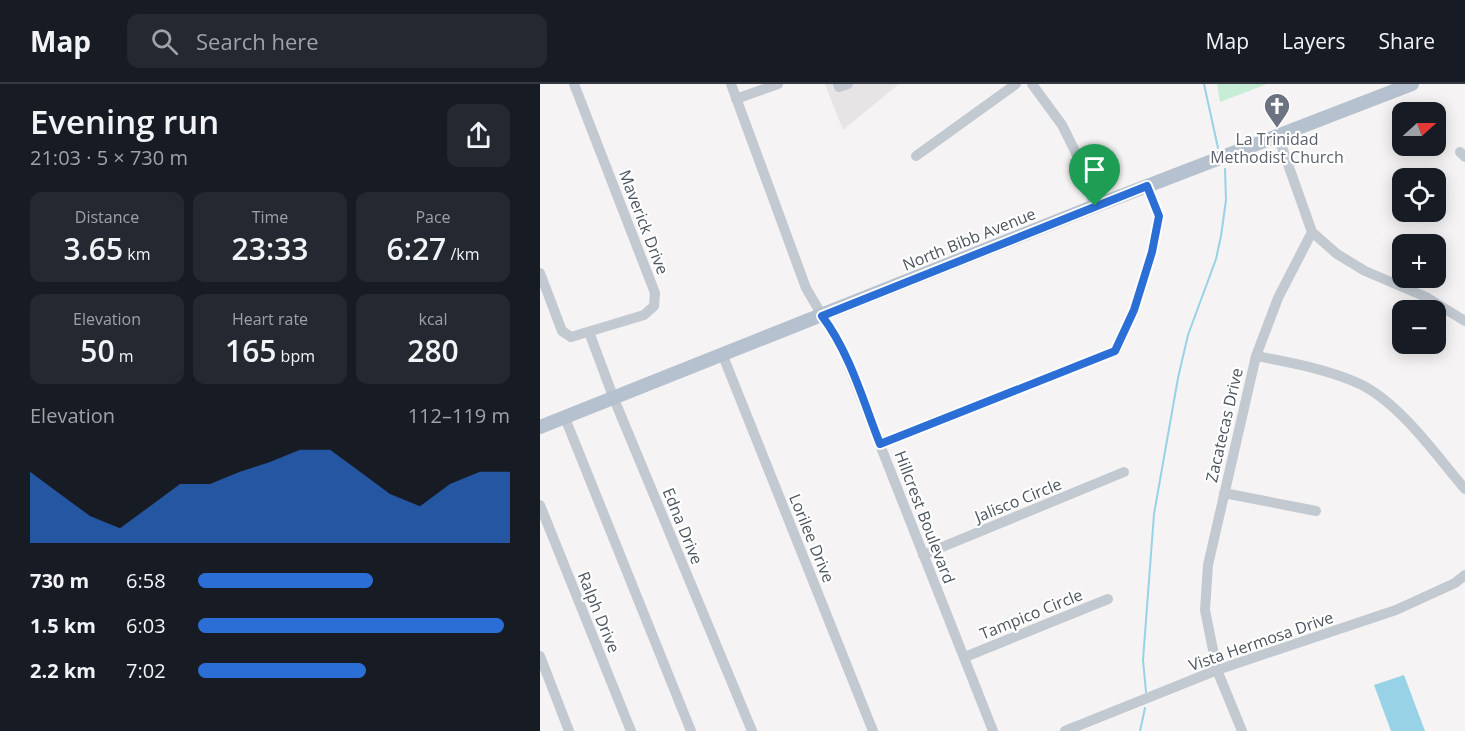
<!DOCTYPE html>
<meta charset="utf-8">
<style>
body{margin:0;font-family:"Open Sans",sans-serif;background:#242831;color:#f1f3f6;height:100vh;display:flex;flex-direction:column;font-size:22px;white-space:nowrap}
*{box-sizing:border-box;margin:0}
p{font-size:20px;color:#9ea1a6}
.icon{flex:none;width:33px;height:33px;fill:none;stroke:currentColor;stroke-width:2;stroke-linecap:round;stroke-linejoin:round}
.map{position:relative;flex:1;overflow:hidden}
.side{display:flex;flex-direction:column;background:#171b24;width:540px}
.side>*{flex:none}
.needle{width:39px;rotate:69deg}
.buttons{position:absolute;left:852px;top:18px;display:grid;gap:12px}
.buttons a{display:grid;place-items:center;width:54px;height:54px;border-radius:12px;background:#171b24;box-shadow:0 3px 15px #0003;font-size:30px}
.pin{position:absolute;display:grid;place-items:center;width:51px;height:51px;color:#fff;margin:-62px -26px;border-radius:50% 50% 50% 0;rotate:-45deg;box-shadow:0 0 6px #0007}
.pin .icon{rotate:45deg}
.round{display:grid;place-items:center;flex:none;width:63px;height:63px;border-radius:12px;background:#242831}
.summary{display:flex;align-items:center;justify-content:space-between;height:102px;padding:0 30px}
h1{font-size:33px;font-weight:600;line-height:45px}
.figures{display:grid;grid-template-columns:repeat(3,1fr);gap:9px;height:102px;padding:6px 30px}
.figures div{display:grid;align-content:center;border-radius:12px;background:#242831;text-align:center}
.figures b{font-size:30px;font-weight:600}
.figures small{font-size:16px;font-weight:400}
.figures p{font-size:16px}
.chart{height:168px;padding:12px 30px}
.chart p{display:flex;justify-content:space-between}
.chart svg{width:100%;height:108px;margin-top:6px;fill:#2b6fd6;opacity:.7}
ul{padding:0 30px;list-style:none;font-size:20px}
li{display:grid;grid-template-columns:96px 72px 1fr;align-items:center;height:45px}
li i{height:15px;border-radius:8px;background:#2b6fd6}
header{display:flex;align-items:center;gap:36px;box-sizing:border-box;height:84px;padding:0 30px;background:#171b24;border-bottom:2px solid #363941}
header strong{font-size:28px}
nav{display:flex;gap:33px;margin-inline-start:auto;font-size:21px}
.search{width:420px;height:54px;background:#242831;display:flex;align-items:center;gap:15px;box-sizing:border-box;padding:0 21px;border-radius:12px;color:#9ea1a6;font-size:22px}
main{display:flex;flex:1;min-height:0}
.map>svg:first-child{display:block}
.education{fill:#e6e4e4}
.green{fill:#c7edd7}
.water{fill:#98d2e6}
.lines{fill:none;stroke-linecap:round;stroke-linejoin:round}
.stream{stroke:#98d2e6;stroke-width:2}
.minor{stroke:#c2c9d0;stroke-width:10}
.major{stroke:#b5c1ce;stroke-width:14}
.route-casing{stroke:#fff;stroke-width:12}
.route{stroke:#2b6fd6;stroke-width:8}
.labels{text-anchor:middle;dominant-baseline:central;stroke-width:4.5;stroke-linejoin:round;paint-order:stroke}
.worship-label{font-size:16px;fill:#5b616d;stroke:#fff}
.street-label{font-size:16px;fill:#4c555f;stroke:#fff}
</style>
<header>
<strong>Map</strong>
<div class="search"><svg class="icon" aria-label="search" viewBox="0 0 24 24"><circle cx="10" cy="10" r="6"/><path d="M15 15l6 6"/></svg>Search here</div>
<nav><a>Map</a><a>Layers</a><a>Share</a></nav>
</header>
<main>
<section class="side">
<div class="summary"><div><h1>Evening run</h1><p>21:03 · 5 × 730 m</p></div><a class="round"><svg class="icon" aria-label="share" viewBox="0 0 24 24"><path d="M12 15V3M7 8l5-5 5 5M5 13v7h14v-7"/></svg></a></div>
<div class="figures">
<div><p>Distance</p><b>3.65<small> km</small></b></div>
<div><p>Time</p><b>23:33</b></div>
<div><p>Pace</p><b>6:27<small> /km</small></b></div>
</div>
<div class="figures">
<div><p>Elevation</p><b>50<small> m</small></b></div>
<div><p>Heart rate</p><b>165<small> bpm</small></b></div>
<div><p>kcal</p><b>280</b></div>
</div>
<div class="chart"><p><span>Elevation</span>112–119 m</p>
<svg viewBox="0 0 160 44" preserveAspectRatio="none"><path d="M0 44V15L10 24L20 33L30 38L40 29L50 20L60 20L70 15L80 11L90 6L100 6L110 15L120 24L130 29L140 20L150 15L160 15V44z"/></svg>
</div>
<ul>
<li><b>730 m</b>6:58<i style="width:56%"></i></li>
<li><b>1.5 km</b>6:03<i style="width:98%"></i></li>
<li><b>2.2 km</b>7:02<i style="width:54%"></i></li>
</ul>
</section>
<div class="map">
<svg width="925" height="647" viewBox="0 0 925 647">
<rect width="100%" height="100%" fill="#f5f3f3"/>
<path class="education" d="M285,0H359L303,46Z"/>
<path class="green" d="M677,0H727L680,18Z"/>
<path class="water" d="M864,591L885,647H851L834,601Z"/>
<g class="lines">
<path class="stream" d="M664,0L678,64
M606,608L603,576L614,430L638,294L648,251L676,175L681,152L686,116L685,85
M600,647L605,624"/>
<path class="minor" d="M191,0L266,204L303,267L453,647
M298,0L299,3L308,0
M492,0L522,41L536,69L555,122
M196,15L238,0
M920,68L925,73
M376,72L476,0
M772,148L797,170L825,187L886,213L925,237
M0,189L22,247L31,253L104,231L114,222L115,209L34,0
M49,248L74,315L212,647
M183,272L333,647
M716,272C749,278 791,286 822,301C861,321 896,371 925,405
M25,334L151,647
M340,360L575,267L594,226L612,168L619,132L607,103
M684,409L776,427
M0,421L91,647
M383,471L584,388
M0,572L29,647
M425,573L568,515
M525,647L677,586L856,526L915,499L925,491
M702,647L677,586L665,526L668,481L716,272L738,214L772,148L738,52"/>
<path class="major" d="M0,343L555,122L872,0"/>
</g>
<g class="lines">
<g class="route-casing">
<path id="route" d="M607,102L619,132L612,168L594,226L575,267L340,360C323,317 310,269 282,232Z"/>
</g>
<use href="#route" class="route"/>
</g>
<defs>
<g id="church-pin" transform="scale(1.35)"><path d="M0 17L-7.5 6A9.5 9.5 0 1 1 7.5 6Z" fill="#6b7280" stroke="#fff"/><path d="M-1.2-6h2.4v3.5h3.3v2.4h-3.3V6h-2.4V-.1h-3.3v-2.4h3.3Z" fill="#fff"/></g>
</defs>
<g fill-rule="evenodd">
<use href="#church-pin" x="737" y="22"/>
</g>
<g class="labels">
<g class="worship-label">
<text x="737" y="55">La Trinidad<tspan x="737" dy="18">Methodist Church</tspan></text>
</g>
<g class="street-label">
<text transform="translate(104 138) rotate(69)">Maverick Drive</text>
<text transform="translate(429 155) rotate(-22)">North Bibb Avenue</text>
<text transform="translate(684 341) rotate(-77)">Zacatecas Drive</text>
<text transform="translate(478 416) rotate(-22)">Jalisco Circle</text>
<text transform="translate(385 433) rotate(69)">Hillcrest Boulevard</text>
<text transform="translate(143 442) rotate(68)">Edna Drive</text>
<text transform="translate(272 454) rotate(68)">Lorilee Drive</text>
<text transform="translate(59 528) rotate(68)">Ralph Drive</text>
<text transform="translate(491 530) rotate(-22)">Tampico Circle</text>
<text transform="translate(721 557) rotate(-19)">Vista Hermosa Drive</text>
</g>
</g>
</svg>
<div class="buttons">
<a><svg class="needle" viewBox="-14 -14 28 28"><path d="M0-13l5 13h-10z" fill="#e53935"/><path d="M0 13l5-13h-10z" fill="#9ea1a6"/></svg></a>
<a><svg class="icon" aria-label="locate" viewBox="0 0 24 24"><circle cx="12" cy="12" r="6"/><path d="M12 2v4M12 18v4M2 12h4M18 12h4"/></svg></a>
<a>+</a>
<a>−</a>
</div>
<div class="pin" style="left:555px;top:122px;background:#1e9e55"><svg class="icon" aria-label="arrive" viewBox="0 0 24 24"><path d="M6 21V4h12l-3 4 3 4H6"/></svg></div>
</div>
</main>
